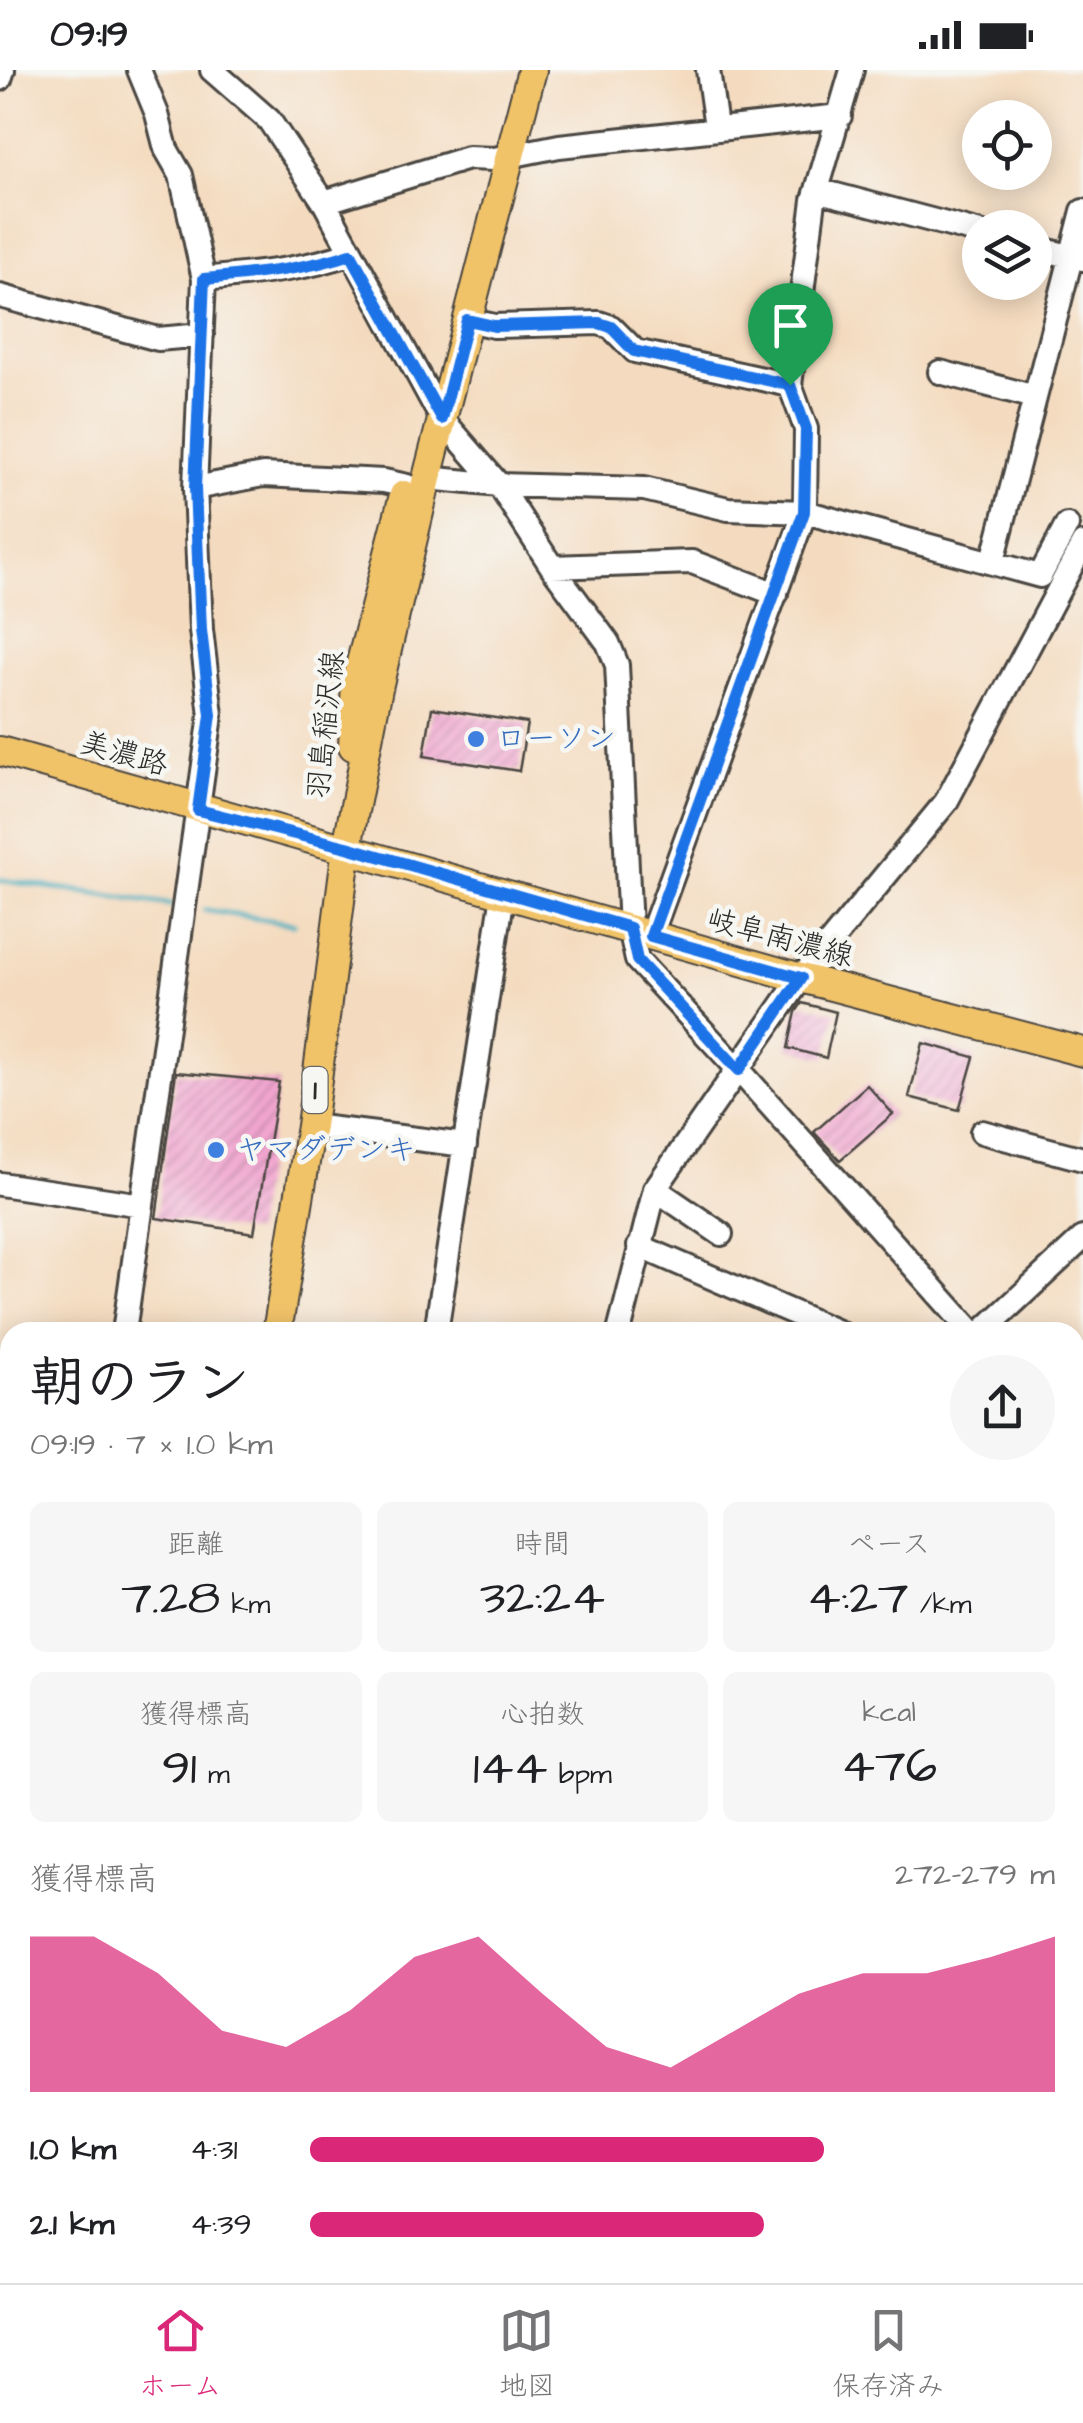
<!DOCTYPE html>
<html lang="ja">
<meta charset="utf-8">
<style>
body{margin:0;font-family:"Architects Daughter","Klee One",sans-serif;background:#f6f6f6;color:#202124;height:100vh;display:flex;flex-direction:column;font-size:38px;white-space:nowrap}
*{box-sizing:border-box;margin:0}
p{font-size:32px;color:#757577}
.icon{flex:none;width:55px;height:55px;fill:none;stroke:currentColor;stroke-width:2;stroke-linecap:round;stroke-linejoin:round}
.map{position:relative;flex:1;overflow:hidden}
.drawer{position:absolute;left:0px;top:1252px;width:1085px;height:962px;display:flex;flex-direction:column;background:#fff;border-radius:30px 30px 0 0;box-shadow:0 5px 25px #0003}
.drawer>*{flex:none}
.buttons{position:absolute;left:962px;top:30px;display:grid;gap:20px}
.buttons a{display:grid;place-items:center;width:90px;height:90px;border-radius:50%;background:#fff;box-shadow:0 5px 25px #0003;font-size:50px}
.pin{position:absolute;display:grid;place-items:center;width:85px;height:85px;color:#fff;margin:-102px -42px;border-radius:50% 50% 50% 0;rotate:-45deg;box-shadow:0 0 10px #0007}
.pin .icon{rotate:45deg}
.round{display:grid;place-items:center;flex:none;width:105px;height:105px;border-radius:52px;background:#f6f6f6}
.head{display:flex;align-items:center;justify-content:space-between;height:170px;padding:0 30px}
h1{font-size:55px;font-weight:600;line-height:75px}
.stats{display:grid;grid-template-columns:repeat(3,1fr);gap:15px;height:170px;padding:10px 30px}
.stats div{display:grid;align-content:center;border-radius:15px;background:#f6f6f6;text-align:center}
.stats b{font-size:50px;font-weight:600}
.stats small{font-size:28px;font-weight:400}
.stats p{font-size:28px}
.chart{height:280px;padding:20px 30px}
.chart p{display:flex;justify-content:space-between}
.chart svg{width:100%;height:180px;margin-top:10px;fill:#db2777;opacity:.7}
ul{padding:0 30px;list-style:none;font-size:32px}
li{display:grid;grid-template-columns:160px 120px 1fr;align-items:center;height:75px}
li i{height:25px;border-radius:12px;background:#db2777}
.status{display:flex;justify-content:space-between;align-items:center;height:70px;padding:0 50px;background:#fff;direction:ltr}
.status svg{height:28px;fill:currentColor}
.tabs{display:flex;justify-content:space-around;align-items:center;height:140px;border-top:2px solid #e0e0e0;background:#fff;font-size:28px;color:#757577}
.tabs a{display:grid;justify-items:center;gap:5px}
.tabs .selected{color:#db2777}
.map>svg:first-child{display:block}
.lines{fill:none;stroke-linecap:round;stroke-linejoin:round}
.stream{stroke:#42afc0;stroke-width:5}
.building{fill:url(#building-hatch)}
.minor-casing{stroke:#494541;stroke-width:28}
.major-casing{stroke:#494541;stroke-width:32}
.minor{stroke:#fff;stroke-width:22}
.major{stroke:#f1c369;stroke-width:28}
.route-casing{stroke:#fff;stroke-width:20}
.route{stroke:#1a73e8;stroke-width:12}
.shop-dot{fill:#3f7fe0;stroke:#f6f6f2;stroke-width:4}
.labels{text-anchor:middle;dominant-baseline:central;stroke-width:9;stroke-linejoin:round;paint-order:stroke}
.shield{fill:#f6f6f2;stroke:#686867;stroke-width:2.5}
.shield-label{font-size:28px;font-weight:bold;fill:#2b2b2b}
.street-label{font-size:30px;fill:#2b2b2b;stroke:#f6f6f2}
.shop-label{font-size:30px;fill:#366cbe;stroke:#f6f6f2;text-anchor:start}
</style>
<div class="status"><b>09:19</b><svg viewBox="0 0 49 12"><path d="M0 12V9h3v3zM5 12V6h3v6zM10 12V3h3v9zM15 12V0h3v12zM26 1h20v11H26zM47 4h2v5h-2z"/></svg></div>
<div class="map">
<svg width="1083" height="2213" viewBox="0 0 1083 2213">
<defs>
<pattern id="building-hatch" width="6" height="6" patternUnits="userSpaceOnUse" patternTransform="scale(2.5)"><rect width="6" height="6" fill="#f2a6d0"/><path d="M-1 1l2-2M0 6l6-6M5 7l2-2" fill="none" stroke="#c487a9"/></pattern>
</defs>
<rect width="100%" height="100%" fill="#f6f6f2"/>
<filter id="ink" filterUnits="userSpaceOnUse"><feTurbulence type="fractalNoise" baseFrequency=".01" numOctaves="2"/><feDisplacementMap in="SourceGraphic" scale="20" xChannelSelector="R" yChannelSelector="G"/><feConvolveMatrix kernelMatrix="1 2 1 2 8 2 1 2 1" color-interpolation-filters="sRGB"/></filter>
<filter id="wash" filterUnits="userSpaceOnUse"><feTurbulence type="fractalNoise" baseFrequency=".0048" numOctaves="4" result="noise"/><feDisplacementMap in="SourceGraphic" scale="40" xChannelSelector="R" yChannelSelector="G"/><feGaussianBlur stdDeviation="2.25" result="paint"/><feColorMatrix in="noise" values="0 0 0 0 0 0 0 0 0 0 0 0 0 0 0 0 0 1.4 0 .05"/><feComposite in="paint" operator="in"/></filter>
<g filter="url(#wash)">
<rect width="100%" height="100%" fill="#f4dbbf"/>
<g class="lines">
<path class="stream" d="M0,810L173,835
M205,840L294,854"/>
</g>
<g id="blocks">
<path class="building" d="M432,638L527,653L519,701L424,686Z
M802,933L836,942L826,988L788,978L796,942Z
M923,973L974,987L959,1040L909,1027Z
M176,1002L279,1012L254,1163L156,1148Z
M867,1015L893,1044L840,1090L814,1062Z"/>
</g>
</g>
<g filter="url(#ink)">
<use href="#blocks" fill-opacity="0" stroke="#494541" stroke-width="2.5"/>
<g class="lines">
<g class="minor-casing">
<path id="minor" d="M212,0L269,50L324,132L442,349L499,415L552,497L608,573L617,595L630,858L637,890L739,1000L972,1262
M708,0L716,57
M0,9L3,0
M817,120L980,163
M324,132L468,88L494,89L559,76L840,46
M1035,178L1083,189
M204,209C253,204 304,200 351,183
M0,226L158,269L202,265
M467,250L494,256L599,253L611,257L635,281L790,315
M940,302L1035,327
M427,408L499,415L644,419L728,439L805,442L1040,506L1067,455
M195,418L263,405L384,411L407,416
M993,491L1083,141
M552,497L692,492L776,524
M651,865L805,442L806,359L790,315L814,130L852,0
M311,1056L465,1075
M982,1062L1083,1089
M0,1114L142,1135
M655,1119L721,1164
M639,1176L838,1262
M124,1262L211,645L201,560L195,418L204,209L181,105L166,79L157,44L139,0
M436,1262L503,824
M619,1262L655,1119L801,908L946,732L1083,474
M982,1262L1083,1168
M0,1314L10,1315
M1075,1379L1083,1388
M1075,1502L1083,1505
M1075,1684L1083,1691
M0,1868L10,1869
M1075,2025L1083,2026
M0,2107L10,2034
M464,2213L466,2205
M781,2213L782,2205"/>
</g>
<g class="major-casing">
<path id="major" d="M353,676L356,612L404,425
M0,681L801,908L1083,982
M277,1262L311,1056L347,777L378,618L427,408L532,0
M142,2213L143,2205"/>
</g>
<use href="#minor" class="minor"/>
<use href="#major" class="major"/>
</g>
</g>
<g class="lines" filter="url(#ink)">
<g class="route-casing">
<path id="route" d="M351,184L442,349L467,250L494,256L599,253L611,257L634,281L790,315L806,359L804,442L651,866L801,908L739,1000L637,890L630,858L347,777L198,740L211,645L201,560L195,418L204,209C253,204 304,200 351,184Z"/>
</g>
<use href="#route" class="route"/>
</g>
<g class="shop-dot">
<circle cx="476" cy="669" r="10"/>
<circle cx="216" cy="1080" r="10"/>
</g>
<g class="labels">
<rect class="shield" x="302.5" y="997" width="25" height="46" rx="8"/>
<g class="shield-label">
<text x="315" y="1020">1</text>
</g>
<g class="street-label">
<text transform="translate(326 655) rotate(-84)">羽島稲沢線</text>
<text transform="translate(124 684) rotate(16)">美濃路</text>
<text transform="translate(780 868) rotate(15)">岐阜南濃線</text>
</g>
<g class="shop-label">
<text x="496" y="669">ローソン</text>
<text x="236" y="1080">ヤマダデンキ</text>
</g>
</g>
</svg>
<div class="buttons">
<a><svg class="icon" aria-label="locate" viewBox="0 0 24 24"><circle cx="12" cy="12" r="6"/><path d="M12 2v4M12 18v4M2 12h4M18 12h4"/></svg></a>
<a><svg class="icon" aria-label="layers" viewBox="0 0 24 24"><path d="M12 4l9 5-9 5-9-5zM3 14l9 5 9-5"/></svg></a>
</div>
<div class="pin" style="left:790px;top:315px;background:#1e9e55"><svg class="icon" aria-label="arrive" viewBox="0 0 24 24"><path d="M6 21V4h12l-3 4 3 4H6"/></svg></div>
<section class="drawer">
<div class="head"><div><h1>朝のラン</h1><p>09:19 · 7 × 1.0 km</p></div><a class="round"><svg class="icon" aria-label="share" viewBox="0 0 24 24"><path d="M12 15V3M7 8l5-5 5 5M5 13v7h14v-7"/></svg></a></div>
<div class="stats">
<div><p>距離</p><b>7.28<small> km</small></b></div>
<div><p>時間</p><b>32:24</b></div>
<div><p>ペース</p><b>4:27<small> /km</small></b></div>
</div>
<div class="stats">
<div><p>獲得標高</p><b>91<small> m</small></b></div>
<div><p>心拍数</p><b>144<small> bpm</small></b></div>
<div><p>kcal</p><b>476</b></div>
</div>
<div class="chart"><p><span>獲得標高</span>272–279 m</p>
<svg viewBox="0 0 160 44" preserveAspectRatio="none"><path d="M0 44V6L10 6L20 15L30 29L40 33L50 24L60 11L70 6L80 20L90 33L100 38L110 29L120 20L130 15L140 15L150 11L160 6V44z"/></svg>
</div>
<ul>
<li><b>1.0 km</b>4:31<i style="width:69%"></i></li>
<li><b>2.1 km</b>4:39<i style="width:61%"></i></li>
</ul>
</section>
</div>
<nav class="tabs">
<a class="selected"><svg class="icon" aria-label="home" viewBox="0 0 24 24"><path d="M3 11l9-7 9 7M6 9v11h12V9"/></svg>ホーム</a>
<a><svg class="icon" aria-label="map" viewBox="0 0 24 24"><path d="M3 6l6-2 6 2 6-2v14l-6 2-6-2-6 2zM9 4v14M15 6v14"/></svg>地図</a>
<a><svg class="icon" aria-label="saved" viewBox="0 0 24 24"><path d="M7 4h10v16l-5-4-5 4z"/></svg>保存済み</a>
</nav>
